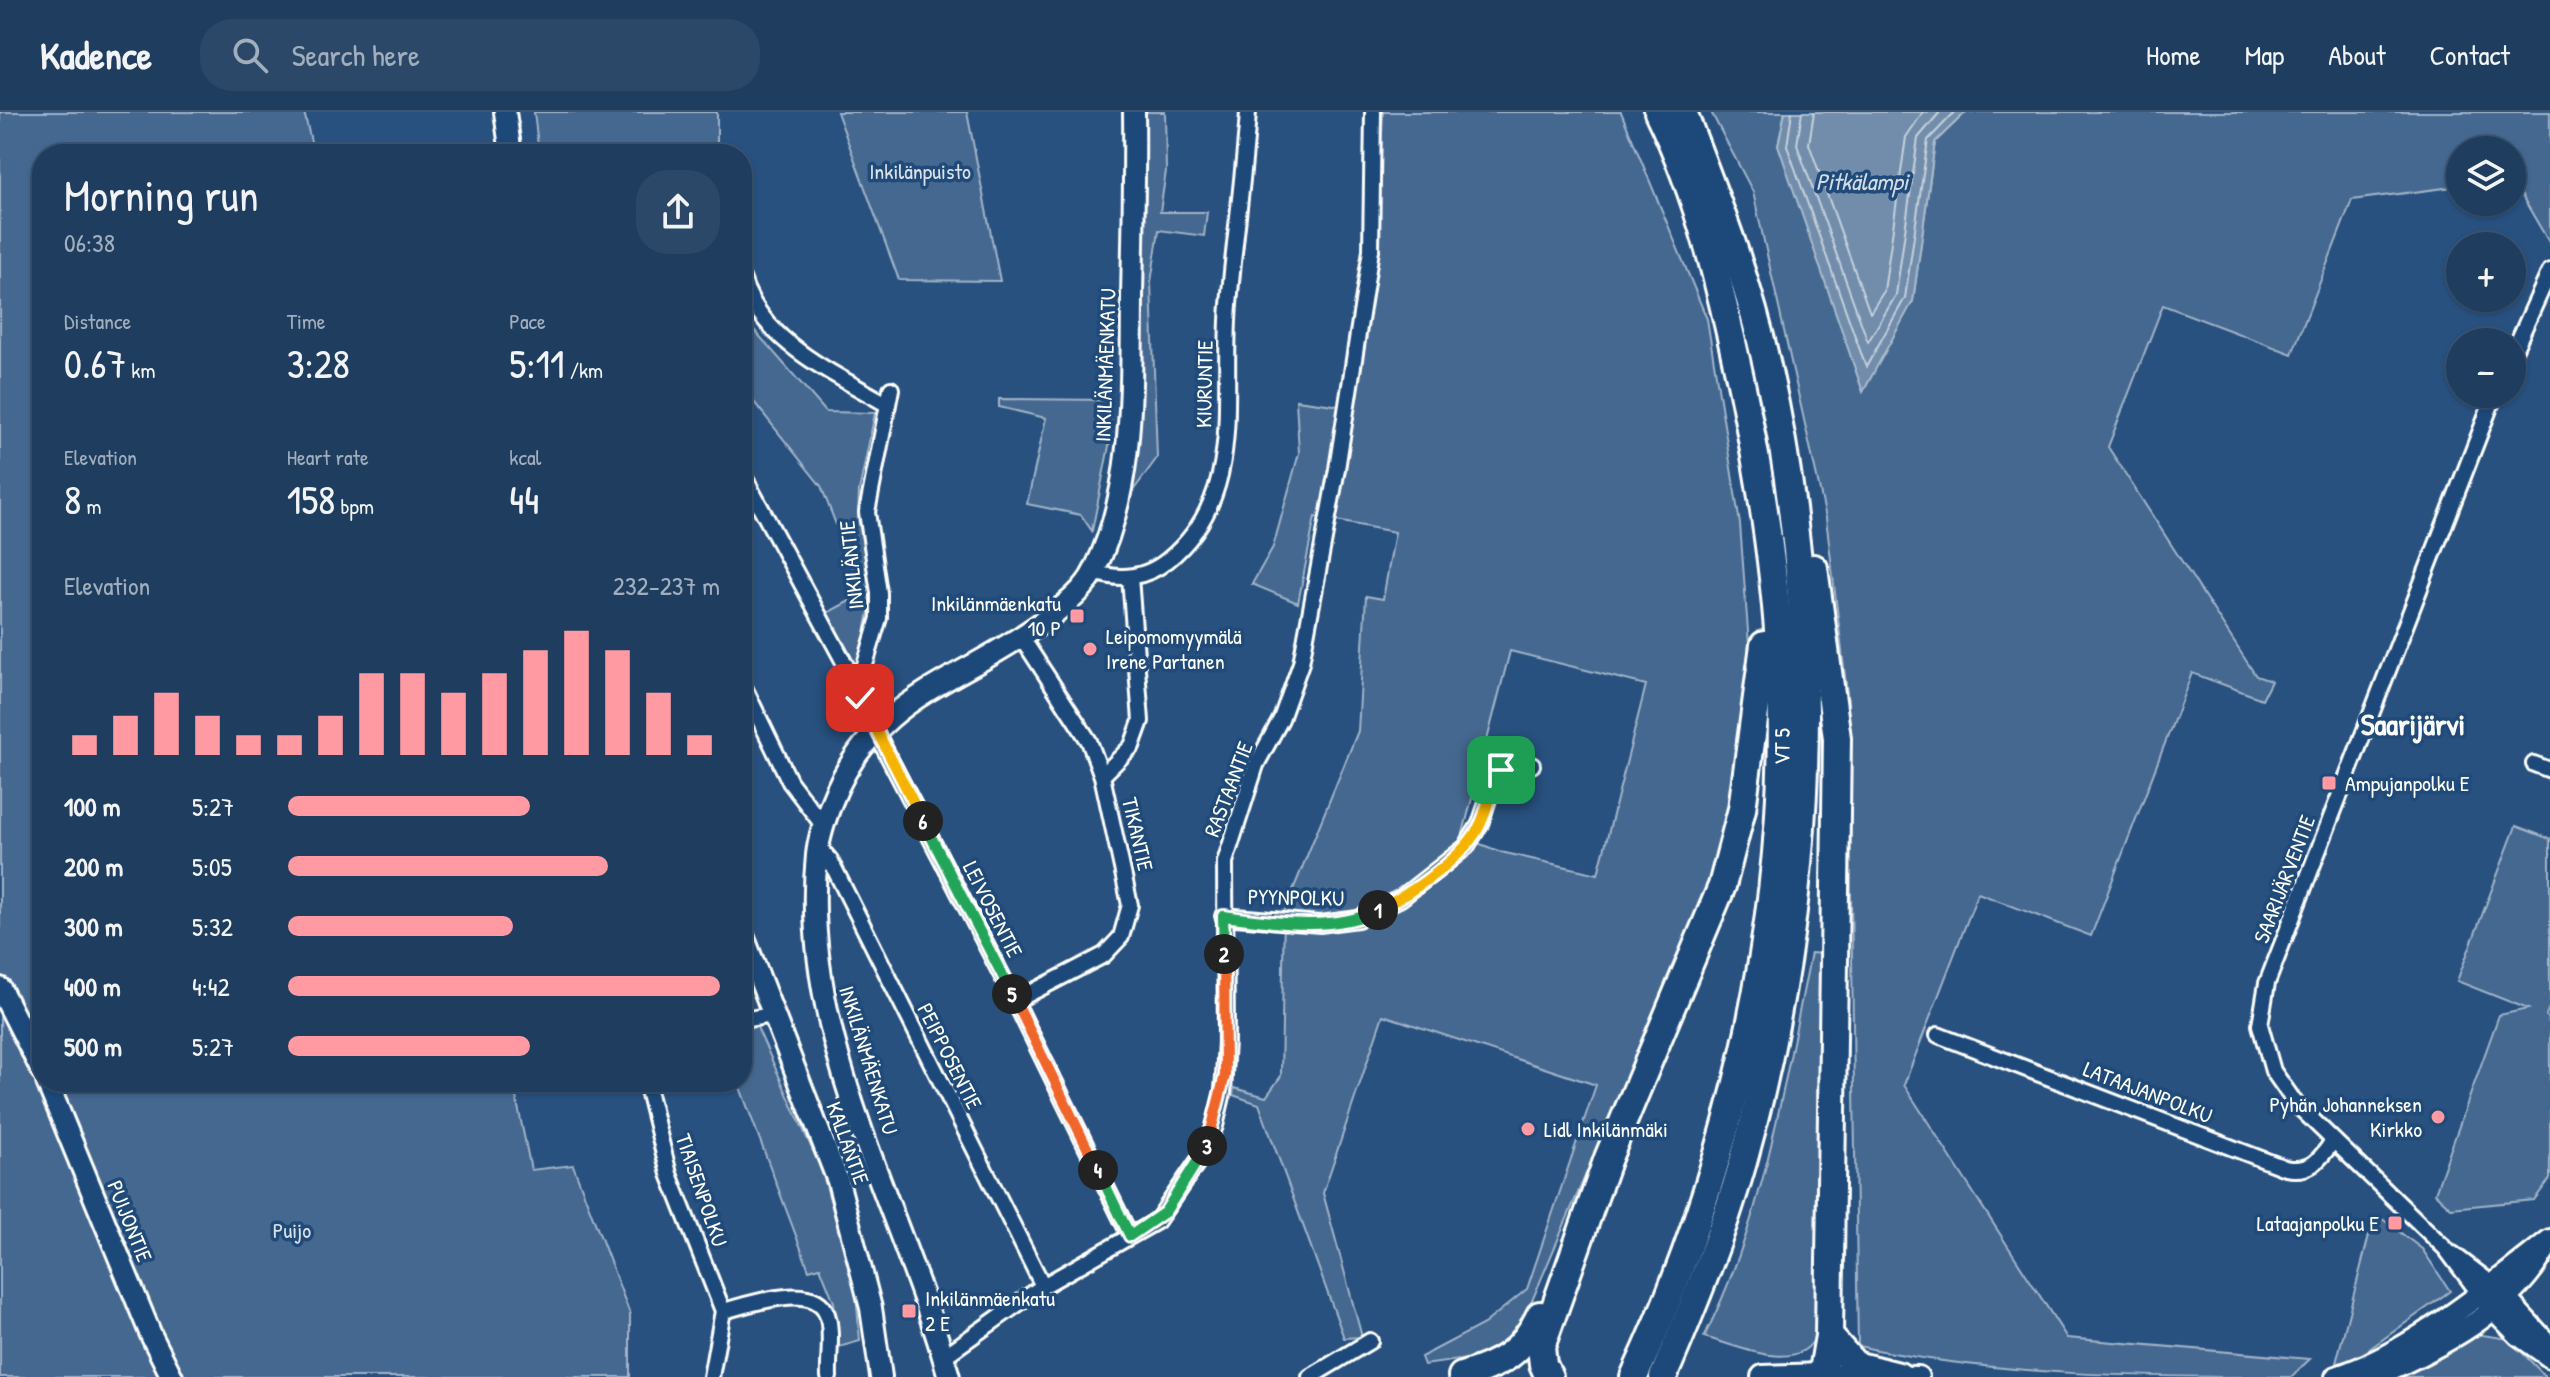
<!DOCTYPE html>
<meta charset="utf-8">
<style>
body{margin:0;font-family:"Patrick Hand",sans-serif;background:#2b4868;color:#f1f3f6;height:100vh;display:flex;flex-direction:column;font-size:30px;white-space:nowrap}
*{box-sizing:border-box;margin:0}
p{font-size:26px;color:#a1aebd}
.icon{flex:none;width:44px;height:44px;fill:none;stroke:currentColor;stroke-width:2;stroke-linecap:round;stroke-linejoin:round}
.map{position:relative;flex:1;overflow:hidden}
.drawer{position:absolute;left:32px;top:32px;width:720px;height:948px;display:flex;flex-direction:column;background:#1e3d5f;border-radius:32px;box-shadow:0 2px 6px #0004,0 0 0 2px #3c5674}
.drawer>*{flex:none}
.controls{position:absolute;left:2446px;top:24px;display:grid;gap:16px}
.controls a{display:grid;place-items:center;width:80px;height:80px;border-radius:50%;background:#1e3d5f;box-shadow:0 2px 6px #0004,0 0 0 2px #3c5674;font-size:40px}
.pin{position:absolute;display:grid;place-items:center;width:68px;height:68px;color:#fff;margin:-34px;border-radius:16px;box-shadow:0 4px 12px #0006}
.km{position:absolute;width:40px;height:40px;margin:-20px;border-radius:50%;background:#222;color:#fff;font-size:22px;line-height:40px;text-align:center}
.round{display:grid;place-items:center;flex:none;width:84px;height:84px;border-radius:32px;background:#2b4868}
.headline{display:flex;align-items:center;justify-content:space-between;height:136px;padding:0 32px}
h1{font-size:44px;font-weight:600;line-height:60px}
.figures{display:grid;grid-template-columns:repeat(3,1fr);gap:12px;height:136px;padding:8px 32px}
.figures div{display:grid;align-content:center}
.figures b{font-size:40px;font-weight:600}
.figures small{font-size:22px;font-weight:400}
.figures p{font-size:22px}
.chart{height:224px;padding:16px 32px}
.chart p{display:flex;justify-content:space-between}
.chart svg{width:100%;height:144px;margin-top:8px;stroke:#ff9aa2;stroke-width:6}
ul{padding:0 32px;list-style:none;font-size:26px}
li{display:grid;grid-template-columns:128px 96px 1fr;align-items:center;height:60px}
li i{height:20px;border-radius:10px;background:#ff9aa2}
header{display:flex;align-items:center;gap:48px;box-sizing:border-box;height:112px;padding:0 40px;background:#1e3d5f;border-bottom:2px solid #3c5674}
header strong{font-size:38px}
nav{display:flex;gap:44px;margin-inline-start:auto;font-size:28px}
.search{width:560px;height:72px;background:#2b4868;display:flex;align-items:center;gap:20px;box-sizing:border-box;padding:0 28px;border-radius:32px;color:#a1aebd;font-size:30px}
.map>svg:first-child{display:block}
.green{fill:#446890;stroke:#a2b4c8;stroke-width:2;fill-rule:evenodd}
.water{fill:#718dab;stroke:#aabbcd;stroke-width:2}
.lines{fill:none;stroke-linecap:round;stroke-linejoin:round}
.shore{stroke:#c6d1dd;stroke-width:2}
.street-casing{stroke:#fff;stroke-width:20}
.secondary-casing{stroke:#fff;stroke-width:26}
.primary-casing{stroke:#fff;stroke-width:28}
.highway-casing{stroke:#fff;stroke-width:32}
.street{stroke:#1f4a7a;stroke-width:14}
.secondary{stroke:#1f4a7a;stroke-width:20}
.primary{stroke:#1f4a7a;stroke-width:22}
.highway{stroke:#1f4a7a;stroke-width:26}
.split-1-casing{stroke:#fff;stroke-width:16}
.split-2-casing{stroke:#fff;stroke-width:16}
.split-3-casing{stroke:#fff;stroke-width:16}
.split-4-casing{stroke:#fff;stroke-width:16}
.split-5-casing{stroke:#fff;stroke-width:16}
.split-6-casing{stroke:#fff;stroke-width:16}
.split-7-casing{stroke:#fff;stroke-width:16}
.split-1{stroke:#f5b400;stroke-width:10}
.split-2{stroke:#22a559;stroke-width:10}
.split-3{stroke:#f0652b;stroke-width:10}
.split-4{stroke:#22a559;stroke-width:10}
.split-5{stroke:#f0652b;stroke-width:10}
.split-6{stroke:#22a559;stroke-width:10}
.split-7{stroke:#f5b400;stroke-width:10}
.poi-dot{fill:#ff9aa2;stroke:#1f4a7a;stroke-width:3}
.labels{text-anchor:middle;dominant-baseline:central;stroke-width:7;stroke-linejoin:round;paint-order:stroke}
.park-label{font-size:22px;fill:#dae1e9;stroke:#1f4a7a}
.street-label{font-size:22px;fill:#fff;stroke:#1f4a7a}
.poi-label{font-size:22px;fill:#fff;stroke:#1f4a7a;text-anchor:start}
.water-label{font-size:24px;font-style:italic;fill:#d4dde6;stroke:#1f4a7a}
.district-label{font-size:30px;font-weight:bold;fill:#fff;stroke:#1f4a7a}
</style>
<header>
<strong>Kadence</strong>
<div class="search"><svg class="icon" aria-label="search" viewBox="0 0 24 24"><circle cx="10" cy="10" r="6"/><path d="M15 15l6 6"/></svg>Search here</div>
<nav><a>Home</a><a>Map</a><a>About</a><a>Contact</a></nav>
</header>
<div class="map">
<svg width="2550" height="1265" viewBox="0 0 2550 1265">
<rect width="100%" height="100%" fill="#28517f"/>
<filter id="ink" filterUnits="userSpaceOnUse"><feTurbulence type="fractalNoise" baseFrequency=".0125" numOctaves="2"/><feDisplacementMap in="SourceGraphic" scale="16" xChannelSelector="R" yChannelSelector="G"/><feConvolveMatrix kernelMatrix="1 2 1 2 8 2 1 2 1" color-interpolation-filters="sRGB"/></filter>
<g filter="url(#ink)">
<path class="green" d="M0,0H304L314,42H42V970H513L531,1058L573,1053L630,1202V1265H0Z
M534,0H717V42H539Z
M837,0H967L1000,169L899,168Z
M1142,0H1165L1166,59L1160,100H1207L1204,124L1159,118L1151,170L1157,346L1127,387Z
M1383,0H1621L1707,207L1740,412L1749,533L1737,664L1705,782L1520,1217L1488,1244L1424,1253L1421,1245L1484,1212L1527,1177L1596,973L1383,903L1323,1081L1362,1225L1344,1226L1259,992L1233,983L1234,976L1266,985L1281,964L1284,800L1358,619L1366,484L1383,487L1395,420L1315,405L1298,491L1252,472L1273,435L1299,341L1296,288L1334,293L1356,289L1375,167ZM1510,539L1646,573L1598,762L1501,740L1462,725Z
M1711,0H1785L1778,33L1913,189L1935,30L1966,0H2550V132L2512,67V38H2460V74L2352,88L2292,242L2163,193L2108,335L2256,564L2271,569L2262,587L2192,561L2091,824L1978,781L1904,973L2067,1226L2310,1247L2291,1265C2147,1265 1999,1265 1858,1234L1848,589L1826,406L1753,80Z
M742,204L826,300L875,301L859,379L858,405L872,484L859,552L854,555L827,501L863,482L821,374L746,280L742,281Z
M999,287L1111,288V324L1092,419L1081,403L1027,392L1046,306L999,295Z
M2516,714L2550,727V893L2546,903L2550,913V1067L2534,1088L2451,1096L2435,1081L2499,903L2528,897L2457,869Z
M1811,841L1821,842L1817,1221C1802,1265 1736,1233 1704,1225C1765,1106 1784,970 1811,841Z
M742,882L822,1059L856,1182L860,1229L839,1235L834,1190L820,1155L809,1158L738,970H742Z
M2381,1106L2422,1137L2450,1179L2354,1248L2336,1251L2373,1108Z
M2476,1222L2509,1227L2546,1265H2397Z"/>
<path class="water" d="M1785,0H1966L1935,30L1913,189L1863,280L1778,33Z"/>
<g class="lines">
<path class="shore" d="M1792,0L1787,34L1866,255L1905,186L1928,28L1955,0
M1802,0L1797,33L1868,230L1896,183L1918,26L1940,0
M1814,0L1809,32L1870,201L1884,179L1906,25L1923,0"/>
<g class="street-casing">
<path id="street" d="M742,166C762,231 834,261 888,293
M2512,243L2550,159
M742,361L858,576L867,603L1015,889L1130,1124
M1094,460C1120,469 1146,466 1168,448C1247,383 1221,285 1229,193C1234,129 1244,65 1248,0
M742,571L790,670L822,712
M858,576L879,506V481L867,400L891,277
M2534,652L2550,658
M1102,664L1132,634L1141,609L1130,465
M818,734L830,748L1043,1174
M1223,804L1320,812L1358,807L1401,786L1466,735L1480,712L1496,663C1507,651 1517,650 1532,653
M1015,889L1104,843L1121,825L1130,793L1102,664L1089,629L1022,526
M742,908L773,903
M1938,923L2285,1056C2310,1061 2319,1049 2333,1029
M646,970L669,1062L723,1199
M2453,1142L2495,1174
M2481,1184L2446,1137L2296,992L2273,959L2260,913L2267,871L2495,282
M943,1245L1043,1174L1157,1109L1203,1042L1215,1014L1223,980L1226,929L1225,750L1256,653L1281,607L1301,551L1337,357L1371,138L1373,0
M711,1265L723,1199C748,1193 815,1168 827,1202C833,1220 828,1246 829,1265
M1310,1265L1370,1229"/>
</g>
<g class="secondary-casing">
<path id="secondary" d="M505,0L511,42
M742,821L838,1069L871,1196L881,1265
M0,876L42,959
M47,970L151,1223L172,1265
M2497,1177L2550,1235
M2484,1187L2519,1223L2550,1245
M1822,1263L1918,1265
M949,1265C902,1094 798,926 817,743C819,724 825,707 832,689C873,583 962,570 1044,509C1062,495 1084,480 1094,459C1135,378 1131,274 1132,186C1133,124 1135,62 1134,0
M2336,1265C2408,1243 2491,1174 2550,1128
M2373,1265C2439,1236 2511,1200 2546,1136"/>
</g>
<g class="primary-casing">
<path id="primary" d="M1763,1265L1822,1263"/>
</g>
<g class="highway-casing">
<g id="highway">
<path d="M1814,456L1837,626L1829,1224L1822,1265"/>
<path d="M1829,1224L1855,1253L1899,1264"/>
<path d="M1462,1264C1500,1253 1523,1240 1540,1203"/>
<path d="M1549,1265L1543,1252L1541,1235L1608,1046L1722,774L1742,697L1764,533"/>
<path id="s1" d="M1634,1265C1735,1048 1793,787 1780,547C1775,456 1760,364 1742,275C1722,182 1700,86 1658,0"/>
<path d="M1663,1265C1693,1195 1722,1124 1743,1050C1815,792 1826,516 1767,254C1748,166 1715,84 1683,0"/>
</g>
</g>
<use href="#street" class="street"/>
<use href="#secondary" class="secondary"/>
<use href="#primary" class="primary"/>
<use href="#highway" class="highway"/>
</g>
</g>
<g class="lines" filter="url(#ink)">
<g class="split-1-casing">
<path id="split-1" d="M1378,798C1411,781 1466,745 1481,711C1488,695 1491,679 1496,663L1501,658"/>
</g>
<g class="split-2-casing">
<path id="split-2" d="M1224,842L1223,804C1272,810 1332,821 1378,798"/>
</g>
<g class="split-3-casing">
<path id="split-3" d="M1207,1034L1225,963L1224,842"/>
</g>
<g class="split-4-casing">
<path id="split-4" d="M1098,1058L1130,1124L1165,1100L1207,1034"/>
</g>
<g class="split-5-casing">
<path id="split-5" d="M1012,882L1098,1058"/>
</g>
<g class="split-6-casing">
<path id="split-6" d="M923,709L1012,882"/>
</g>
<g class="split-7-casing">
<path id="split-7" d="M860,586L923,709"/>
</g>
<use href="#split-1" class="split-1"/>
<use href="#split-2" class="split-2"/>
<use href="#split-3" class="split-3"/>
<use href="#split-4" class="split-4"/>
<use href="#split-5" class="split-5"/>
<use href="#split-6" class="split-6"/>
<use href="#split-7" class="split-7"/>
</g>
<g class="poi-dot">
<rect x="1069" y="496" width="16" height="16" rx="4"/>
<circle cx="1090" cy="537" r="8"/>
<rect x="2321" y="663" width="16" height="16" rx="4"/>
<circle cx="2438" cy="1005" r="8"/>
<circle cx="1528" cy="1017" r="8"/>
<rect x="2387" y="1103" width="16" height="16" rx="4"/>
<rect x="901" y="1191" width="16" height="16" rx="4"/>
</g>
<g class="labels">
<g class="park-label">
<text x="920" y="59">Inkilänpuisto</text>
<text x="292" y="1118">Puijo</text>
</g>
<g class="street-label">
<text transform="translate(1105 253) rotate(-88)">INKILÄNMÄENKATU</text>
<text transform="translate(1204 272) rotate(-89)">KIURUNTIE</text>
<text transform="translate(851 453) rotate(-96)">INKILÄNTIE</text>
<text stroke="none"><textPath href="#s1" startOffset="652">VT 5</textPath></text>
<text transform="translate(1228 677) rotate(-69)">RASTAANTIE</text>
<text transform="translate(1138 722) rotate(77)">TIKANTIE</text>
<text transform="translate(2284 767) rotate(-69)">SAARIJÄRVENTIE</text>
<text transform="translate(1296 785) rotate(1)">PYYNPOLKU</text>
<text transform="translate(993 797) rotate(63)">LEIVOSENTIE</text>
<text transform="translate(950 944) rotate(63)">PEIPPOSENTIE</text>
<text transform="translate(869 948) rotate(73)">INKILÄNMÄENKATU</text>
<text transform="translate(2148 980) rotate(21)">LATAAJANPOLKU</text>
<text transform="translate(848 1031) rotate(70)">KALLANTIE</text>
<text transform="translate(702 1078) rotate(71)">TIAISENPOLKU</text>
<text transform="translate(130 1109) rotate(68)">PUIJONTIE</text>
</g>
<g class="poi-label">
<text x="1061" y="491" text-anchor="end">Inkilänmäenkatu<tspan x="1061" dy="25">10 P</tspan></text>
<text x="1106" y="524">Leipomomyymälä<tspan x="1106" dy="25">Irene Partanen</tspan></text>
<text x="2345" y="671">Ampujanpolku E</text>
<text x="2422" y="992" text-anchor="end">Pyhän Johanneksen<tspan x="2422" dy="25">Kirkko</tspan></text>
<text x="1544" y="1017">Lidl Inkilänmäki</text>
<text x="2379" y="1111" text-anchor="end">Lataajanpolku E</text>
<text x="925" y="1186">Inkilänmäenkatu<tspan x="925" dy="25">2 E</tspan></text>
</g>
<g class="water-label">
<text x="1862" y="69">Pitkälampi</text>
</g>
<g class="district-label">
<text x="2413" y="612">Saarijärvi</text>
</g>
</g>
</svg>
<div class="controls">
<a><svg class="icon" aria-label="layers" viewBox="0 0 24 24"><path d="M12 4l9 5-9 5-9-5zM3 14l9 5 9-5"/></svg></a>
<a>+</a>
<a>−</a>
</div>
<div class="pin" style="left:1501px;top:658px;background:#1e9e55"><svg class="icon" aria-label="arrive" viewBox="0 0 24 24"><path d="M6 21V4h12l-3 4 3 4H6"/></svg></div>
<div class="pin" style="left:860px;top:586px;background:#d93025"><svg class="icon" aria-label="check" viewBox="0 0 24 24"><path d="M5 12l5 5 9-10"/></svg></div>
<b class="km" style="left:1378px;top:798px">1</b>
<b class="km" style="left:1224px;top:842px">2</b>
<b class="km" style="left:1207px;top:1034px">3</b>
<b class="km" style="left:1098px;top:1058px">4</b>
<b class="km" style="left:1012px;top:882px">5</b>
<b class="km" style="left:923px;top:709px">6</b>
<section class="drawer">
<div class="headline"><div><h1>Morning run</h1><p>06:38</p></div><a class="round"><svg class="icon" aria-label="share" viewBox="0 0 24 24"><path d="M12 15V3M7 8l5-5 5 5M5 13v7h14v-7"/></svg></a></div>
<div class="figures">
<div><p>Distance</p><b>0.67<small> km</small></b></div>
<div><p>Time</p><b>3:28</b></div>
<div><p>Pace</p><b>5:11<small> /km</small></b></div>
</div>
<div class="figures">
<div><p>Elevation</p><b>8<small> m</small></b></div>
<div><p>Heart rate</p><b>158<small> bpm</small></b></div>
<div><p>kcal</p><b>44</b></div>
</div>
<div class="chart"><p><span>Elevation</span>232–237 m</p>
<svg viewBox="0 0 160 44" preserveAspectRatio="none"><path d="M5 44V38M15 44V32M25 44V25M35 44V32M45 44V38M55 44V38M65 44V32M75 44V19M85 44V19M95 44V25M105 44V19M115 44V12M125 44V6M135 44V12M145 44V25M155 44V38"/></svg>
</div>
<ul>
<li><b>100 m</b>5:27<i style="width:56%"></i></li>
<li><b>200 m</b>5:05<i style="width:74%"></i></li>
<li><b>300 m</b>5:32<i style="width:52%"></i></li>
<li><b>400 m</b>4:42<i style="width:100%"></i></li>
<li><b>500 m</b>5:27<i style="width:56%"></i></li>
</ul>
</section>
</div>
